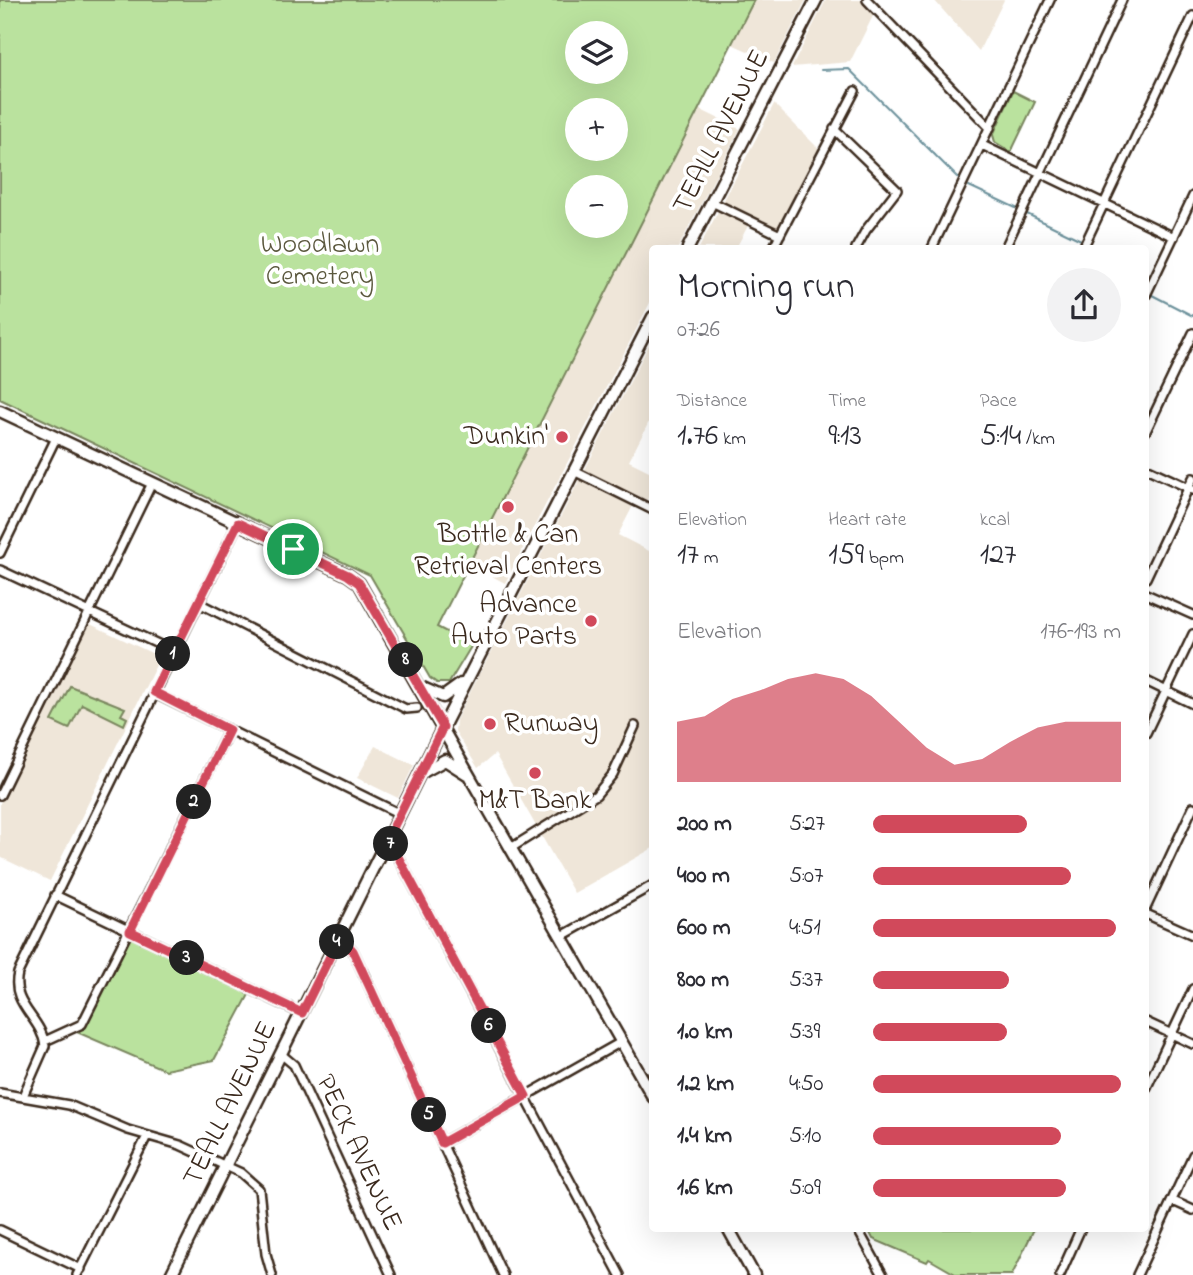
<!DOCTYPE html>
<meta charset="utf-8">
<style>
body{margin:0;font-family:"Indie Flower",sans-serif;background:#f2f2f3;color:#2b2b33;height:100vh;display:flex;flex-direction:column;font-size:26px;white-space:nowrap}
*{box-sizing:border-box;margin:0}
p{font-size:23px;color:#7c7c81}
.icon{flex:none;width:38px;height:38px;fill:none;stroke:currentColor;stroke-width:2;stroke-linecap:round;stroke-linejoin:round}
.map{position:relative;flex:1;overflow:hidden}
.sheet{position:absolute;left:649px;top:245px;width:500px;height:987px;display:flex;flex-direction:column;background:#fff;border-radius:7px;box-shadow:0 7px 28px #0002}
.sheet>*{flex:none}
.buttons{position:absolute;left:565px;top:21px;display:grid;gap:14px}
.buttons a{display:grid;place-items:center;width:63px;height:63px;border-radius:50%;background:#fff;box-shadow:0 7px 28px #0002;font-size:35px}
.pin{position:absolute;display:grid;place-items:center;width:60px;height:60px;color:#fff;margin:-30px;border:4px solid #fff;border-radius:50%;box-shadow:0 2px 7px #0007}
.km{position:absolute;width:35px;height:35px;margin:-18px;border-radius:50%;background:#222;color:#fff;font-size:19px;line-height:35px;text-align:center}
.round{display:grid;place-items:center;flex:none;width:74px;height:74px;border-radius:37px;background:#f2f2f3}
.head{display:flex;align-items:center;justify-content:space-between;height:119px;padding:0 28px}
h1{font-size:38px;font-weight:600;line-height:52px}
.stats{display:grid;grid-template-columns:repeat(3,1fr);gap:10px;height:119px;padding:7px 28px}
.stats div{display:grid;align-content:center}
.stats b{font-size:30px;font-weight:600}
.stats small{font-size:19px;font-weight:400}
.stats p{font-size:19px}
.chart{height:196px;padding:14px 28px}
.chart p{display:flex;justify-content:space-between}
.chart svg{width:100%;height:126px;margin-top:7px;fill:#d1495b;opacity:.7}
ul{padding:0 28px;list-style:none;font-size:23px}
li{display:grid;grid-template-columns:112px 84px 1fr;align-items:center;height:52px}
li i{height:18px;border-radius:9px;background:#d1495b}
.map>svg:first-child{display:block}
.built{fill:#efe6d9}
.green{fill:#bae29e;stroke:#7a865e;stroke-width:2;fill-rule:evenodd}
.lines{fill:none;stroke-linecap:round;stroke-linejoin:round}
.stream{stroke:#6d929c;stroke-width:2}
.street-casing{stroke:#3b2a1e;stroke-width:12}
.secondary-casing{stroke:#3b2a1e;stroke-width:15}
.street{stroke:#fff;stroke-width:7}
.secondary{stroke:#fff;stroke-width:10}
.route-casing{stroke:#fff;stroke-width:14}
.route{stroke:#d1495b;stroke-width:9}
.poi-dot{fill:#d1495b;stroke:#fff;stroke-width:2.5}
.labels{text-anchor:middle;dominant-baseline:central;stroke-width:7;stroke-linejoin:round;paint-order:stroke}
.street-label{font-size:28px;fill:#3b2a1e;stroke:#fff}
.park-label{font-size:28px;fill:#5b583e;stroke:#fff}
.poi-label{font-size:28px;fill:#3b2a1e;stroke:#fff;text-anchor:end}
</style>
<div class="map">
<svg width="1193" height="1275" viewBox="0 0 1193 1275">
<rect width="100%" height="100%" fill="#fff"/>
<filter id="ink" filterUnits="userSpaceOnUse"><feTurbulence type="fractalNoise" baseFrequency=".0143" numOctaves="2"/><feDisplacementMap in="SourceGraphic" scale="14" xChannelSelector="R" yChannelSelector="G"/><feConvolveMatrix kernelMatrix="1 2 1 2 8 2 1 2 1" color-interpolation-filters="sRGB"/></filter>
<g filter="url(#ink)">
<path class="built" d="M754,0H806L774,63L732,44Z
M826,0H876L879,4L850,62L792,67Z
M934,0H1004L979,51Z
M774,104L819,149L772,237L749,224L736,248H699Z
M699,109L740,129L678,248H653V297L505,583L469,564Z
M653,337V414L629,461L653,473V488L647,500L638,496L618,535L653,553V848L574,893L495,754L478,768L455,731L456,720Z
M88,623L160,657L50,881L0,857V803Z
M375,746L414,765L398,798L357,778Z"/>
<path class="green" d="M0,0H754L437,627L472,645L449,683H437L430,678L370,575L0,399ZM578,33H616V72H578ZM578,110H616V149H578ZM616,187V226H578V187Z
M1013,91L1035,102L1011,152L995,142L993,135Z
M70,686L125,708L121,715L127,718L124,725L82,704L69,729L52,721Z
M130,931L252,989L214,1060L165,1070L72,1030L79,1027Z
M868,1229H1034L1012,1275H957L929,1259L927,1262L873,1239Z"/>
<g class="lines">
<path class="stream" d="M821,70L849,69L959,179
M969,186L1018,209
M1027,214L1081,240
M1091,245L1098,248
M1152,295L1193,316"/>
<g class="street-casing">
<path id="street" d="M867,0L990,128
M834,129L897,190L866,230L856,248
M982,145L1174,237
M712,202L780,235
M773,248L855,91
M932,248L1050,0
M1005,248L1122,0
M1083,248L1193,16
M1146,295L1193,196
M1146,431L1193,333
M1146,468L1193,490
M574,471L653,510
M0,553L56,438
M0,570L175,652
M1146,578L1193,478
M1146,594L1193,615
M199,603L406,709L417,708
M1146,681L1193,704
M154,693L400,814
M1146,733L1193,634
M0,795L152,483
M388,838L620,1275
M511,848L596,795L613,774L635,726
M55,895L301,1013
M1146,908L1193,807
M1146,914L1193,935
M340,936L353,951L503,1275
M562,936L653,885
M1146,1022L1193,1044
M45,1041L82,1024L229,730
M281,1054L294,1065L391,1275
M1146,1089L1193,989
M0,1093L69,1105L128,1130L180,1145L241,1173L259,1189L266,1254L272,1275
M23,1096L45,1046C42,1018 10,1005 18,973L238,523
M442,1143L621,1042
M1173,1201L1193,1210
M857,1228L883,1275
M0,1230L81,1269
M77,1275L147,1136
M1060,1275L1081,1228
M1137,1275L1193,1155"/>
</g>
<g class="secondary-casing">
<path id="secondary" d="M688,248L816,0
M0,411L348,575L359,583L653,1097
M423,688L443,697L461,684
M423,772L445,760L467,774
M728,1228L754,1275
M171,1275L443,727L653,317"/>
</g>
<use href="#street" class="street"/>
<use href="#secondary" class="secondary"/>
</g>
</g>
<g class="lines" filter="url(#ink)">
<g class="route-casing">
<path id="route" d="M238,523L348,575L359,583L443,727L388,838L526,1096L442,1143L353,951L340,936L302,1013L130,931L229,730L154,692Z"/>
</g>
<use href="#route" class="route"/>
</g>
<g class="poi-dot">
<circle cx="562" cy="437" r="7"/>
<circle cx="508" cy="507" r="7"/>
<circle cx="591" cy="621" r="7"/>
<circle cx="490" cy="724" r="7"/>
<circle cx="535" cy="773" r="7"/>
</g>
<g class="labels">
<g class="street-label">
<text transform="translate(722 132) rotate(-63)">TEALL AVENUE</text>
<text transform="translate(231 1104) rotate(-64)">TEALL AVENUE</text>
<text transform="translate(358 1153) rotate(65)">PECK AVENUE</text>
</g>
<g class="park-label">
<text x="320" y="245">Woodlawn<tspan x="320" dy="32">Cemetery</tspan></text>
</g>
<g class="poi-label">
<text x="548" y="437">Dunkin'</text>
<text x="508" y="535" text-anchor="middle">Bottle &amp; Can<tspan x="508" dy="32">Retrieval Centers</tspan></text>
<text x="577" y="605">Advance<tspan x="577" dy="32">Auto Parts</tspan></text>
<text x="504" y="724" text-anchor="start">Runway</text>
<text x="535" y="801" text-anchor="middle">M&amp;T Bank</text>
</g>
</g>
</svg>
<div class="buttons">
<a><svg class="icon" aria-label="layers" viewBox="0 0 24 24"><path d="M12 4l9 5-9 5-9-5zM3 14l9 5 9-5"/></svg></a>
<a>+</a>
<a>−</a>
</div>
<div class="pin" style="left:293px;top:549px;background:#1e9e55"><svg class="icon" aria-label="arrive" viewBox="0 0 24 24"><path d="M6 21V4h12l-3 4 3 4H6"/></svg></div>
<b class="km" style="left:173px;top:654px">1</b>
<b class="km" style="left:194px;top:802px">2</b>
<b class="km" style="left:187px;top:958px">3</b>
<b class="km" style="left:337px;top:942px">4</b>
<b class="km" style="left:429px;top:1115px">5</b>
<b class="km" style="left:489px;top:1026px">6</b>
<b class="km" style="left:391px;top:844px">7</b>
<b class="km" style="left:406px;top:660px">8</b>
<section class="sheet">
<div class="head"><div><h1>Morning run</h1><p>07:26</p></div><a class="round"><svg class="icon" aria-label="share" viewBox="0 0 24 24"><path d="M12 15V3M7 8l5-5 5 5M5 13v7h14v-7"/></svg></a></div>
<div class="stats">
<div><p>Distance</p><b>1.76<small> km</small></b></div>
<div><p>Time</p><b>9:13</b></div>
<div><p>Pace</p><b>5:14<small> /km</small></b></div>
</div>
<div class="stats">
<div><p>Elevation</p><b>17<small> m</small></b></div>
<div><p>Heart rate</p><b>159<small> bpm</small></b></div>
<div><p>kcal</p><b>127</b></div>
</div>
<div class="chart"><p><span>Elevation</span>176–193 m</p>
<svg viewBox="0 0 160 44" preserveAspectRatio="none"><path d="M0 44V23L10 21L20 15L30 12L40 8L50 6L60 8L70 14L80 23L90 32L100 38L110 36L120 30L130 25L140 23L150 23L160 23V44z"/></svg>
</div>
<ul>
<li><b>200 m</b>5:27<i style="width:62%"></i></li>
<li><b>400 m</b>5:07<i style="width:80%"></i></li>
<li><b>600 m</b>4:51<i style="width:98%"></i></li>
<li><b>800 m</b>5:37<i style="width:55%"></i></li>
<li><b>1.0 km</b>5:39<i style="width:54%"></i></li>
<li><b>1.2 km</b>4:50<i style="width:100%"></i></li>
<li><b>1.4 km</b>5:10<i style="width:76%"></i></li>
<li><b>1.6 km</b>5:09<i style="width:78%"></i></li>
</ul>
</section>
</div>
